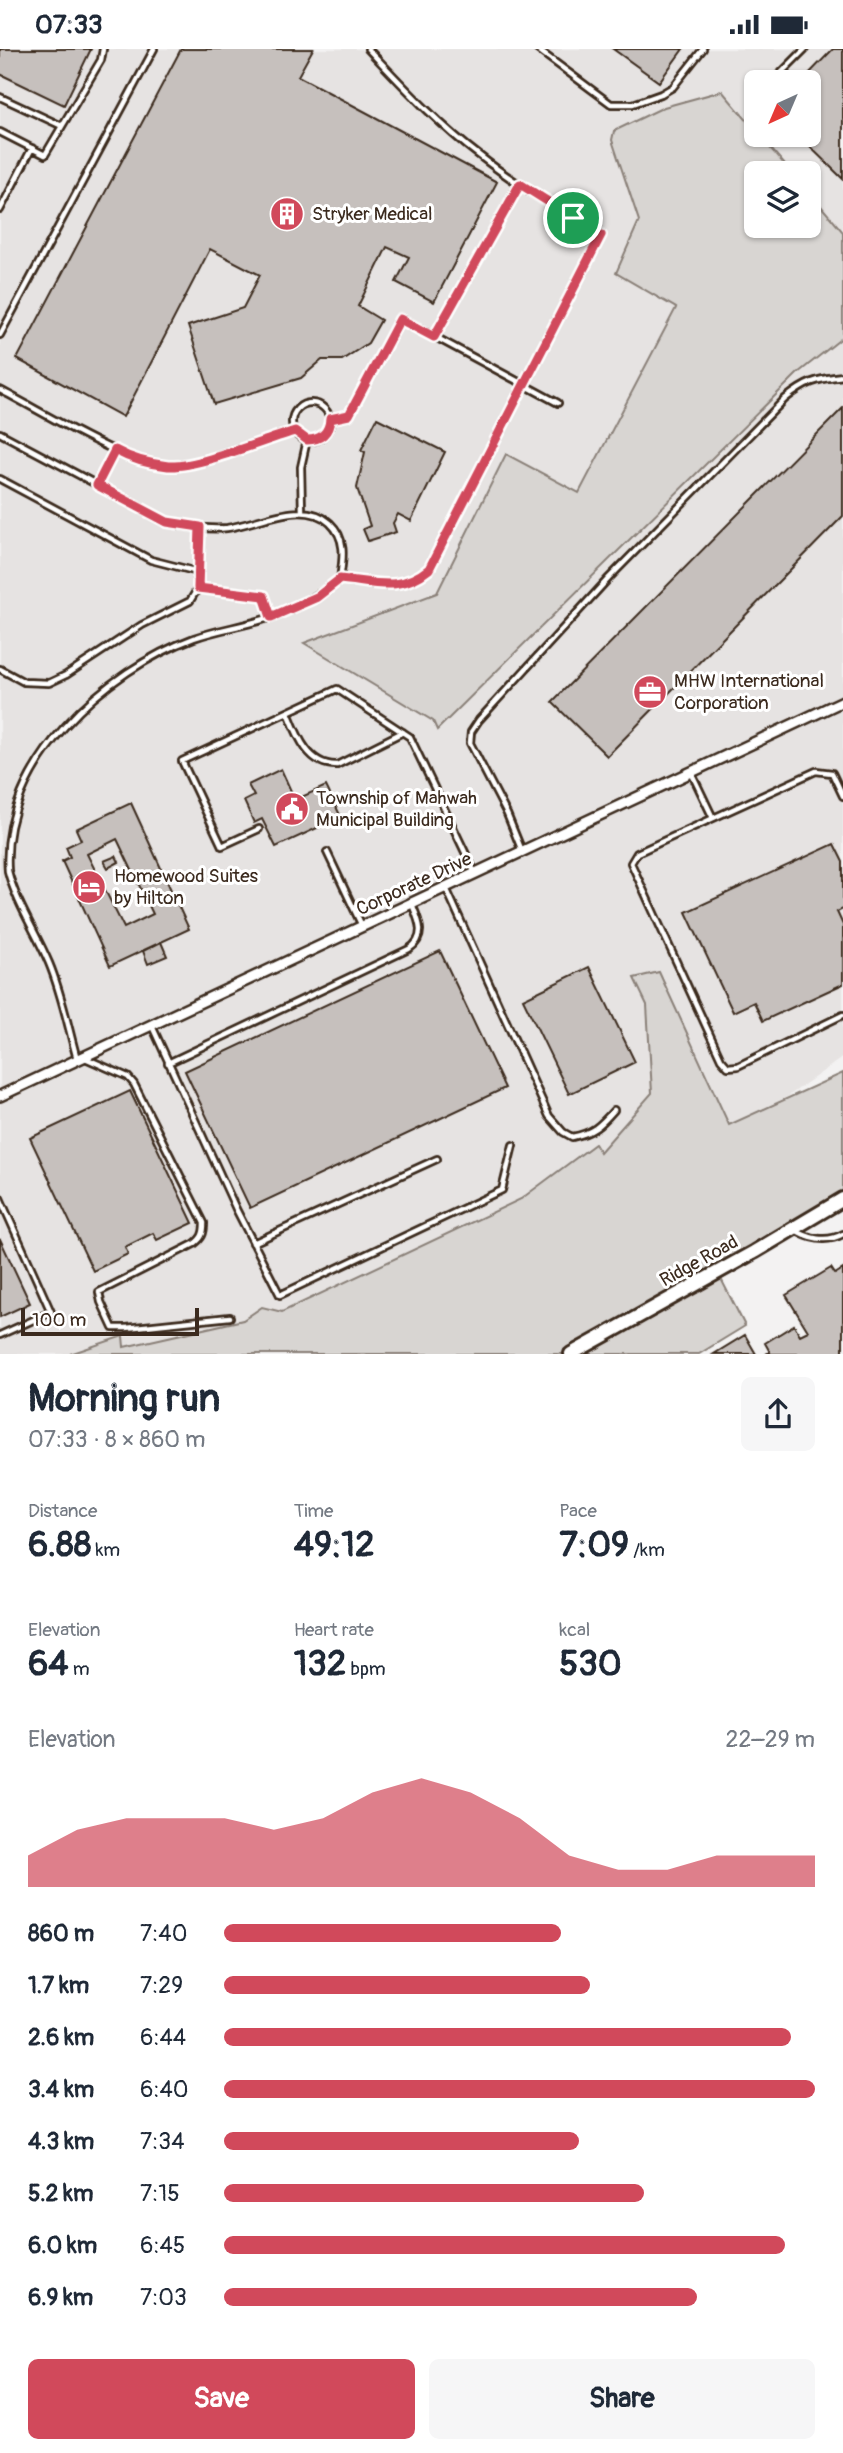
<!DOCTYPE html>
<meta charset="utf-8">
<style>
body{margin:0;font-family:Pangolin,sans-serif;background:#f6f6f7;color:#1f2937;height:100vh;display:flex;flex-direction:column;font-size:26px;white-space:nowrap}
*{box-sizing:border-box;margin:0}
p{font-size:23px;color:#747a83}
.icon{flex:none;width:38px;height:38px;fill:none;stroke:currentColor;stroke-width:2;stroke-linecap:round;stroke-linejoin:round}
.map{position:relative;height:1305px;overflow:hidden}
.side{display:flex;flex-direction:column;background:#fff;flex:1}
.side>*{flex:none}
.needle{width:46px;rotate:224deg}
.fabs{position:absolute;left:744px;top:21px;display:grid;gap:14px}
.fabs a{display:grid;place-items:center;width:77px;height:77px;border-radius:10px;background:#fff;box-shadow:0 2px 5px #0004;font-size:35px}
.scale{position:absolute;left:21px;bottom:18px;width:178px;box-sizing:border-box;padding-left:7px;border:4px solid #3b2a1e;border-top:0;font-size:19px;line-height:24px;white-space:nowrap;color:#3b2a1e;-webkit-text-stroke:5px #fff;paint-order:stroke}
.pin{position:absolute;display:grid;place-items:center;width:60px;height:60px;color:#fff;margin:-30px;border:4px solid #fff;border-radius:50%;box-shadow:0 2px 7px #0007}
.round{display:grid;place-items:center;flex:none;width:74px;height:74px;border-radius:10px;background:#f6f6f7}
.overview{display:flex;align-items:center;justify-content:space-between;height:119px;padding:0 28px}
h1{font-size:38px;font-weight:700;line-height:52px}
.stats{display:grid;grid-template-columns:repeat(3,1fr);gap:10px;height:119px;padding:7px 28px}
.stats div{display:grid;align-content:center}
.stats b{font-size:35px;font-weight:700}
.stats small{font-size:19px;font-weight:400}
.stats p{font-size:19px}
.chart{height:196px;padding:14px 28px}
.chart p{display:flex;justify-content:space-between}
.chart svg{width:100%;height:126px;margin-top:7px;fill:#d1495b;opacity:.7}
.action{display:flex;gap:14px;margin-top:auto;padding:14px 28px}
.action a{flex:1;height:80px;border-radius:10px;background:#d1495b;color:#fff;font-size:28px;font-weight:700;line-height:80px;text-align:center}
.action a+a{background:#f6f6f7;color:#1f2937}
ul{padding:0 28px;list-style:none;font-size:23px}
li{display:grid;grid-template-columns:112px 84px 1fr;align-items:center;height:52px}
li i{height:18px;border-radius:9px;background:#d1495b}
.status{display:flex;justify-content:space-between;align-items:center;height:49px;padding:0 35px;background:#fff;direction:ltr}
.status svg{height:19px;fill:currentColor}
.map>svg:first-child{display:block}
.built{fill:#e6e3e2;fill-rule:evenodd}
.green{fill:#d8d5d2;stroke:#8a8078;stroke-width:2}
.building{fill:#c6c0bd;stroke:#3b2a1e;stroke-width:2;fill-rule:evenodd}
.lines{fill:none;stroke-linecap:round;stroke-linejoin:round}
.service-casing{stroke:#3b2a1e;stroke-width:10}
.minor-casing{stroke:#3b2a1e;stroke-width:14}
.tertiary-casing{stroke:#3b2a1e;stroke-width:18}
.service{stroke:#fff;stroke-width:4.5}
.minor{stroke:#fff;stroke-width:9}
.tertiary{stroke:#fff;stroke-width:12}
.route-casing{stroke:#fff;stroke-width:14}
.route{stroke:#d1495b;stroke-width:9}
.labels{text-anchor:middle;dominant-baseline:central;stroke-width:6;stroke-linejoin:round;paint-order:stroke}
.poi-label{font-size:19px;fill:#3b2a1e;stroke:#fff;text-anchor:start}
.street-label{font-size:19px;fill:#3b2a1e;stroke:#fff}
</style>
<div class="status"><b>07:33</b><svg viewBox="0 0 49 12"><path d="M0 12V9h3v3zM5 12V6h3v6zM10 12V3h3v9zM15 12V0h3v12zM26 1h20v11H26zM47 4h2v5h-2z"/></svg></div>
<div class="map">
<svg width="843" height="1305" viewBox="0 0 843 1305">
<rect width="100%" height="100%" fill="#f3f2f2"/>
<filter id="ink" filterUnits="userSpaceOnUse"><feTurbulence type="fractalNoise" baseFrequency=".0143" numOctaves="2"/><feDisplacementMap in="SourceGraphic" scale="14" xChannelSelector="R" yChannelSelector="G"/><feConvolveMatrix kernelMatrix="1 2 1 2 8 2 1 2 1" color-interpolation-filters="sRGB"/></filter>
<g filter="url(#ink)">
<path class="built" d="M0,0H843V1008L787,1048L494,1203L276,1271L124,1305H0ZM756,33H808V86H756ZM756,124H808V177H756Z"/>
<path class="green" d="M722,42L756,82V86H759L792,124H756V177H808L809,143L843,183V288L798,324L437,681L433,672L304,594L437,544L506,405L579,444L676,259L616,224L639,172L612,91L614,82L664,58Z
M659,923L729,1076L843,1024V1147L717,1222L745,1277L699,1305H70L123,1287L124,1298L243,1271L262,1258L282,1263L521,1150L595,1095L600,1103L652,1044L647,956L634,929Z"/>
<path class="building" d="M0,0H91L64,56L0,25Z
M181,0H313L298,27L497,133L434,253L396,233L409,208L387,198L358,257L381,271L368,294L342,311H322L301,329L214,355L188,277L243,259L260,226L210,200L123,368L17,310Z
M613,0H683L659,33Z
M833,0H843V130L798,86H808V33H801Z
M843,359V467L607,707L552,653Z
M377,369L445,403L411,472L398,465L393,474L396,483L368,492L363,480L370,477L357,439L365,403L361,401Z
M281,720L295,751L326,737L341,768L276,798L262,770L254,774L244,752L254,747L248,736Z
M131,754L189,880L110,917L62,812L70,808L66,798L81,791L76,780ZM117,790L153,865L124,879L87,805Z
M834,795L843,813V860L837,863L843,876V935L763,972L754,953L733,963L686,863Z
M116,807L119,813L108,819L104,812Z
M161,893L167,907L148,915L143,902Z
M440,902L505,1039L250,1159L185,1022Z
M589,918L635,1013L569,1045L523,950Z
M130,1042L193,1174L157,1191L153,1184L125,1198L128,1205L93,1222L30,1089Z
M0,1190L30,1254L0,1268Z
M831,1219L835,1225L843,1220V1305H766L770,1303L765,1294L794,1276L800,1286L808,1282L786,1246Z
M745,1286L756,1305H714Z"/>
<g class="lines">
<g class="service-casing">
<path id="service" d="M537,0L611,55H633L661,45L673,38L703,0
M772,33L805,0
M0,48L62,77
M0,83L45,106L101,11L103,0
M0,161L32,99
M0,286L154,0
M434,288L519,135
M0,341C40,361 129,418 171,417C208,416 258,392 295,382
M292 373a19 19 0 1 1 38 0a19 19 0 1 1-38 0Z
M330,370L349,366L400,269L558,354
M0,384L167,473C185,477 208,481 227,479C258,475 303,449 330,474C347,490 343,510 340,530C319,547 297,559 271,568C246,577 219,580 194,589C107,621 0,714 8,822C16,854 36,883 49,914C62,945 68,978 77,1010
M0,430L151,511L198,523
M97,436L115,401
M302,463L301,418L307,391
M340,530C375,534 400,544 429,520L601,185C560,161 518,137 480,107C439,76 404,38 368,0
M198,539L264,547L271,568
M0,620L24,633L49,634L66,626L142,576L190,552L198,539L200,478
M288,663C297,686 308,717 337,716L403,683
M691,723L713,769
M843,747L832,724L816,722L637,804L631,814L721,1010L728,1018L738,1017L843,966
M259,780L222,797L182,712L337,640L410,688L475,824
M522,802L507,765L470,694L471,683L479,671L609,529L785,350C806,333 816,330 843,327
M327,803L362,877
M446,839L549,1067L563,1083L572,1088C593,1084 600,1077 614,1061
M152,977L236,1160L280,1246L502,1141L513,1096
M85,1009L128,1028L134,1035L204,1174C204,1185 202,1189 194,1195L99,1243L101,1253L113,1279H126L230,1268
M168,1014L409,900C427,888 419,872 412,855
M0,1149L51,1263L0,1286
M794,1180C808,1190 827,1194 843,1185
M253,1194L437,1110"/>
</g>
<g class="minor-casing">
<path id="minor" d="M0,1047L843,652"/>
</g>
<g class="tertiary-casing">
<path id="tertiary" d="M571,1305L754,1203L843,1150"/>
</g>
<use href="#service" class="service"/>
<use href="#minor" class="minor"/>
<use href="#tertiary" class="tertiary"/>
</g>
</g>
<g class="lines" filter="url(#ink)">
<g class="route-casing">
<path id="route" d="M520,135L601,186L429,520C400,544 374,533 340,530L317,548L271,568L264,547L198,539L200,478L167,473L97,436L115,401C131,410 150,415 168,417C197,419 264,391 295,382L307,391C321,391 329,384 330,370L349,366L400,270L434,288Z"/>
</g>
<use href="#route" class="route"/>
</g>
<defs>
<g id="building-disc" transform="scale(1.75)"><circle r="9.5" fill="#d1495b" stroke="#fff"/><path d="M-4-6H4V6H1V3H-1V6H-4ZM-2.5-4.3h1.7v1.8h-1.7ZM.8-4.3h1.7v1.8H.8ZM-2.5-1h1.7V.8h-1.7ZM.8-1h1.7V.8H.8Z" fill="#fff"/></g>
<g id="office-disc" transform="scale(1.75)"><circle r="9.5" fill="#d1495b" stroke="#fff"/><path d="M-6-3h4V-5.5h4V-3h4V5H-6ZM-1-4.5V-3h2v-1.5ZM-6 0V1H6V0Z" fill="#fff"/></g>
<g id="civic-disc" transform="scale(1.75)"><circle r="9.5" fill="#d1495b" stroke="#fff"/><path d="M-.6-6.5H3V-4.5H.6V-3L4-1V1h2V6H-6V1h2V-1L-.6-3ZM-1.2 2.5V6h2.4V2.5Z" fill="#fff"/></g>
<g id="hotel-disc" transform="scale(1.75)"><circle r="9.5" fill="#d1495b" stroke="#fff"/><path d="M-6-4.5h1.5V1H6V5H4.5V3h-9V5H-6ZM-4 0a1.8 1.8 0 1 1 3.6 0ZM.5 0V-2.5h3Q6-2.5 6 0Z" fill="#fff"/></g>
</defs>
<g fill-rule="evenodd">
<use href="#building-disc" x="287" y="165"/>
<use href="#office-disc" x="650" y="643"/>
<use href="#civic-disc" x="292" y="760"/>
<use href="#hotel-disc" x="89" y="838"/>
</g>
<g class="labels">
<g class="poi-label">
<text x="312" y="165">Stryker Medical</text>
<text x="674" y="632">MHW International<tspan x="674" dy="22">Corporation</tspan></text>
<text x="316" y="749">Township of Mahwah<tspan x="316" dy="22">Municipal Building</tspan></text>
<text x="114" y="827">Homewood Suites<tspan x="114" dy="22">by Hilton</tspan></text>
</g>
<g class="street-label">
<text transform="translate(414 835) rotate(-25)">Corporate Drive</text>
<text transform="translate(699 1212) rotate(-29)">Ridge Road</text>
</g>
</g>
</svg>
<div class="fabs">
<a><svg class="needle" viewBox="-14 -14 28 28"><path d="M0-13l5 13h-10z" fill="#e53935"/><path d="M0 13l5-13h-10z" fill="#747a83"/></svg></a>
<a><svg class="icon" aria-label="layers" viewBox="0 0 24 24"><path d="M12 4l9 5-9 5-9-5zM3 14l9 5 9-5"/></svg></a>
</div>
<div class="scale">100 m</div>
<div class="pin" style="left:573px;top:169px;background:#1e9e55"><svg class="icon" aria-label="arrive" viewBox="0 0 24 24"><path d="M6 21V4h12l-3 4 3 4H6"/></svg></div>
</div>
<section class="side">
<div class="overview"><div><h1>Morning run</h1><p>07:33 · 8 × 860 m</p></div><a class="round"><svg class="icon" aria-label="share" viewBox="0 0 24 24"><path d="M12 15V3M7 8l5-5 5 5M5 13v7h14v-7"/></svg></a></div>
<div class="stats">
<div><p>Distance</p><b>6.88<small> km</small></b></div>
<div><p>Time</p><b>49:12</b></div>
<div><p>Pace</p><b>7:09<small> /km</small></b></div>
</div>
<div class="stats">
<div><p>Elevation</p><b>64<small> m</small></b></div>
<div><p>Heart rate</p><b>132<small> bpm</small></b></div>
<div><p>kcal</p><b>530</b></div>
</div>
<div class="chart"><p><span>Elevation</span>22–29 m</p>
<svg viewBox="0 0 160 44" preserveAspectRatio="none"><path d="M0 44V33L10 24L20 20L30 20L40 20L50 24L60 20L70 11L80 6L90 11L100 20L110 33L120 38L130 38L140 33L150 33L160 33V44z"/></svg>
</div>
<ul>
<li><b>860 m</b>7:40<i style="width:57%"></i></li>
<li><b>1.7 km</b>7:29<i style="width:62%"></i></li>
<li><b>2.6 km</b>6:44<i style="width:96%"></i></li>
<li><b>3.4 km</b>6:40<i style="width:100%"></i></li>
<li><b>4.3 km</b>7:34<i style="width:60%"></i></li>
<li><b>5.2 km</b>7:15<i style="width:71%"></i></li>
<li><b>6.0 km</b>6:45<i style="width:95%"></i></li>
<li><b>6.9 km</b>7:03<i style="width:80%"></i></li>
</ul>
<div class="action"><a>Save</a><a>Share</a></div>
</section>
